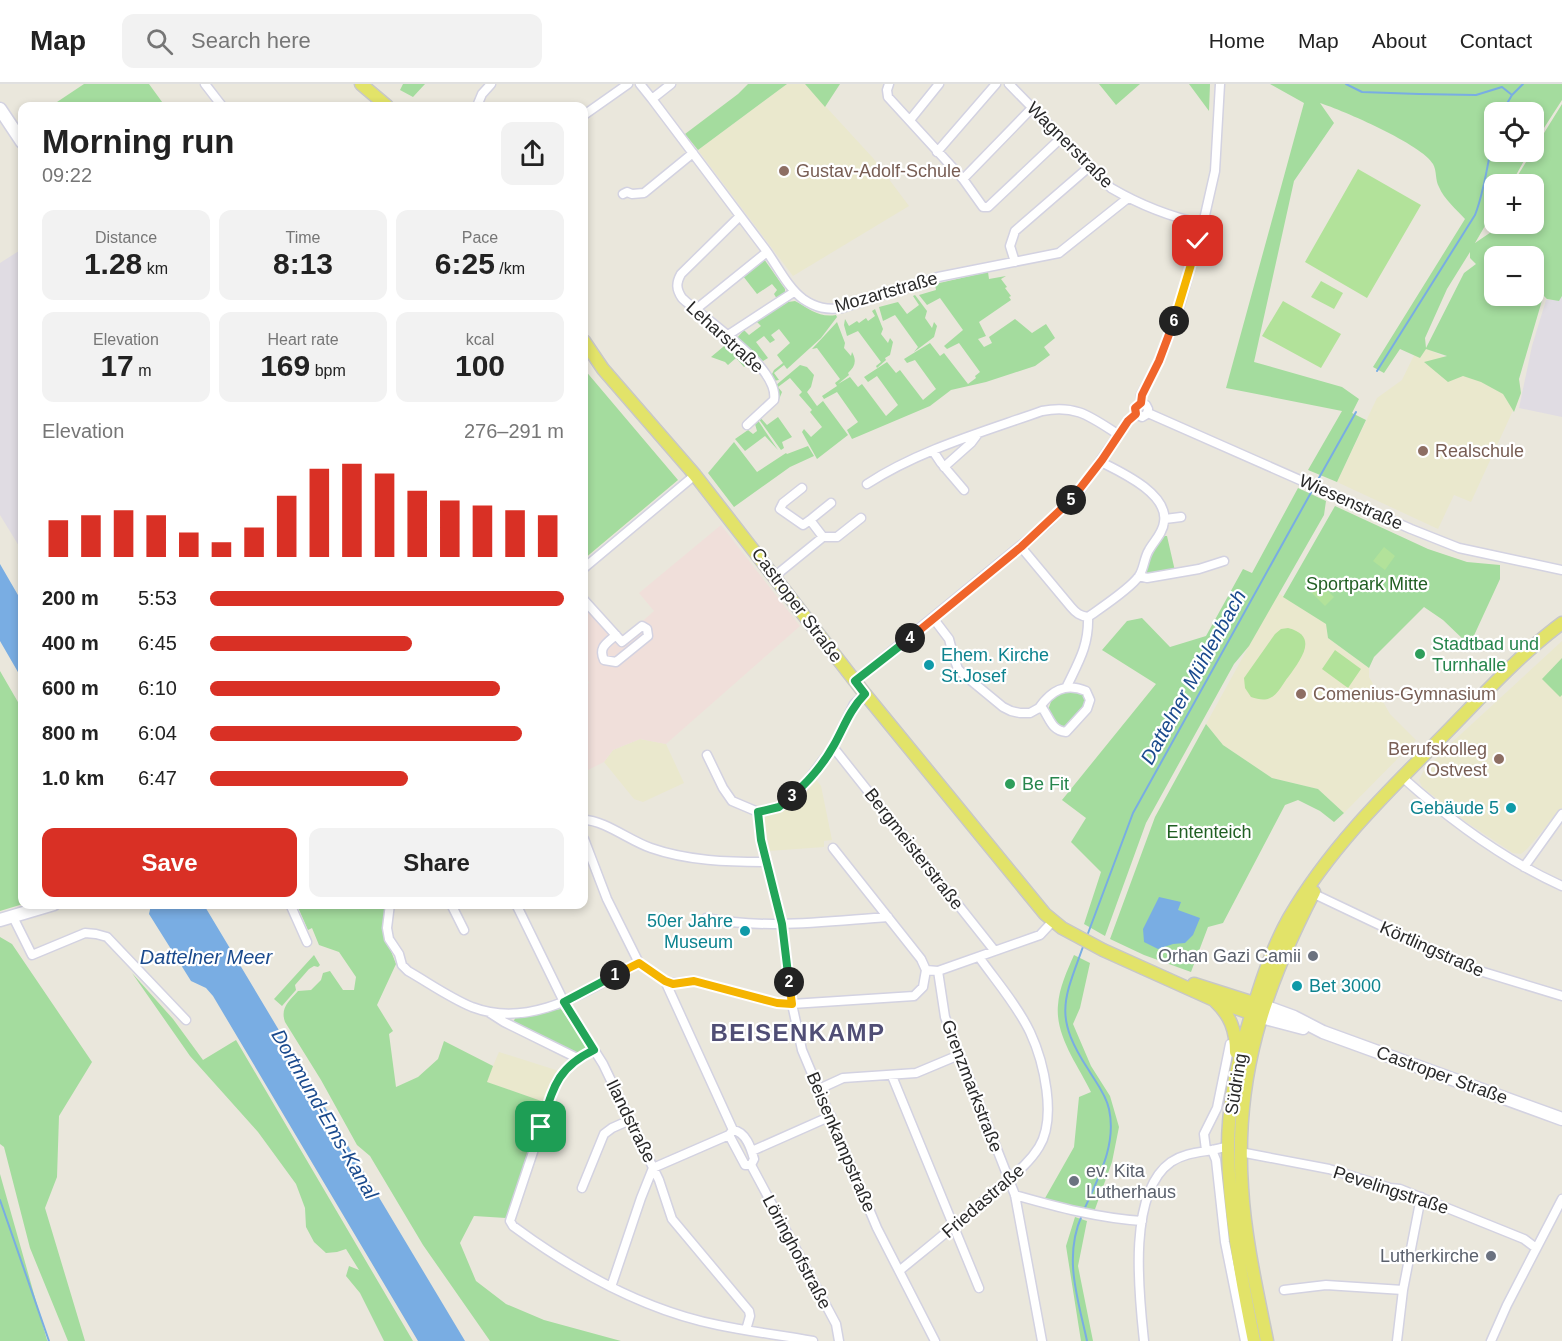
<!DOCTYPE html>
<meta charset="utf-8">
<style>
body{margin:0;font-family:Arial,sans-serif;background:#f2f2f2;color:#222;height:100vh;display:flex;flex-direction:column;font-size:22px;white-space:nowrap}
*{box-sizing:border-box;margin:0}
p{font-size:20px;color:#767676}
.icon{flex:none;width:33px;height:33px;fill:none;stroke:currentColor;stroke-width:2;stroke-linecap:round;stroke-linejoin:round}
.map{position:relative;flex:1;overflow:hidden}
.sheet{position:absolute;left:18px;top:18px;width:570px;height:807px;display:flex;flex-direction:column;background:#fff;border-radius:12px;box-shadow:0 3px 9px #0003}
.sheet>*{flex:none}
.buttons{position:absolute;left:1484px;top:18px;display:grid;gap:12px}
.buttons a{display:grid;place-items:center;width:60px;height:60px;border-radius:12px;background:#fff;box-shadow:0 3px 9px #0003;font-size:30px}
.pin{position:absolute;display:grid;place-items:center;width:51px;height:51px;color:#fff;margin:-26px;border-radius:12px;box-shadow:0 3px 9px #0006}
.km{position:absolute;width:30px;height:30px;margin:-15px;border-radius:50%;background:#222;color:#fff;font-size:16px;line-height:30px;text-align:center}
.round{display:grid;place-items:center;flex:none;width:63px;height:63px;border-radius:12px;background:#f2f2f2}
.headline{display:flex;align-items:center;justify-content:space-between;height:102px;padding:0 24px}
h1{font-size:33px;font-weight:700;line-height:45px}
.stats{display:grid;grid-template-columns:repeat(3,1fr);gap:9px;height:102px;padding:6px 24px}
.stats div{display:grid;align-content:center;border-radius:12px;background:#f2f2f2;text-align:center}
.stats b{font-size:30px;font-weight:700}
.stats small{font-size:16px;font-weight:400}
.stats p{font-size:16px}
.chart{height:168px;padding:12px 24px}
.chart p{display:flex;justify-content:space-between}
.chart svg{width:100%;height:108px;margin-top:6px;stroke:#d93025;stroke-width:6}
.primary-button{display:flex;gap:12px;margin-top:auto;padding:12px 24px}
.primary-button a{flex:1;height:69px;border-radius:12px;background:#d93025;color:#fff;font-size:24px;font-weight:700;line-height:69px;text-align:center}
.primary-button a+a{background:#f2f2f2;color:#222}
ul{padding:0 24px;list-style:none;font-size:20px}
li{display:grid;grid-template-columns:96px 72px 1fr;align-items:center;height:45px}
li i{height:15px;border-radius:8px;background:#d93025}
header{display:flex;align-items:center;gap:36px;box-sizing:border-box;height:84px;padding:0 30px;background:#fff;border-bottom:2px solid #e0e0e0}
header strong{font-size:28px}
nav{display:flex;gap:33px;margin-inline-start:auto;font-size:21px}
.search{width:420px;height:54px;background:#f2f2f2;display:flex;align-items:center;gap:15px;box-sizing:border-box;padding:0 21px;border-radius:12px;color:#767676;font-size:22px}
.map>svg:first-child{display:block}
.industrial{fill:#e0dce3}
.education{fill:#eae8cd}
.medical{fill:#f0dfda}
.green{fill:#a4dc9e;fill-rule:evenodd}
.pitch{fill:#b2e29a}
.water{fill:#79ade3}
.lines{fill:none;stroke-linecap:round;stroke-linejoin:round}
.stream{stroke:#79ade3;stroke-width:2}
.street-casing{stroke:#d3d2e1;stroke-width:11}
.secondary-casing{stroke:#d3d2e1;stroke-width:15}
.primary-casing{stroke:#c7c7c7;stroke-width:15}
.street{stroke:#fff;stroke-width:8}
.secondary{stroke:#fff;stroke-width:12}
.primary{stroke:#e2e369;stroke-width:12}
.split-1-casing{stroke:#fff;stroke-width:12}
.split-2-casing{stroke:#fff;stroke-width:12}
.split-3-casing{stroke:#fff;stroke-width:12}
.split-4-casing{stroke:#fff;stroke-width:12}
.split-5-casing{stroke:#fff;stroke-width:12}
.split-6-casing{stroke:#fff;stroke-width:12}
.split-7-casing{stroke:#fff;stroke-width:12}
.split-1{stroke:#22a559;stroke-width:8}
.split-2{stroke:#f5b400;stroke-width:8}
.split-3{stroke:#22a559;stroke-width:8}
.split-4{stroke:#22a559;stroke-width:8}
.split-5{stroke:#f0652b;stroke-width:8}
.split-6{stroke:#f0652b;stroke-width:8}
.split-7{stroke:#f5b400;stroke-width:8}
.education-dot{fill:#8d6e63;stroke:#fff;stroke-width:2}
.leisure-dot{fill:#2e9e5b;stroke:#fff;stroke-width:2}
.culture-dot{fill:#0f9aa8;stroke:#fff;stroke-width:2}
.worship-dot{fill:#6b7280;stroke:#fff;stroke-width:2}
.labels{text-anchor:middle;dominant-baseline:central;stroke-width:4.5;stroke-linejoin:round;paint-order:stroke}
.street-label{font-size:18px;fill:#292929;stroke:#fff}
.education-label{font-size:18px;fill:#785e54;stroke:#fff;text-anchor:start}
.park-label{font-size:18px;fill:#215f23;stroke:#fff}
.leisure-label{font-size:18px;fill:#27864d;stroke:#fff;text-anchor:start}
.culture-label{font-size:18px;fill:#0d838f;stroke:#fff;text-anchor:start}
.worship-label{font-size:18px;fill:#5b616d;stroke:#fff;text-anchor:end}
.water-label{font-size:20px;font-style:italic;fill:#1a4a8d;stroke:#fff}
.district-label{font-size:24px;font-weight:bold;letter-spacing:1.5px;fill:#504e75;stroke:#fff}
</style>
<header>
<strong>Map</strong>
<div class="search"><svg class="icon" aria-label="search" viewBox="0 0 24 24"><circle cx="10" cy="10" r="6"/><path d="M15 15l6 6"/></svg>Search here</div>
<nav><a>Home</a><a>Map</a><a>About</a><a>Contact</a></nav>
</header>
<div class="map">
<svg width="1562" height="1257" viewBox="0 0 1562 1257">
<rect width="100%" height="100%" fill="#eae7dc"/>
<path class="industrial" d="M22,165V467L0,431V179Z
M1562,212V333L1519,324L1532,262L1546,216H1559Z"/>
<path class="education" d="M787,0H805L873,74L909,122L793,192L698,66Z
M1419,261L1521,309L1471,418L1454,411L1438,445L1337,398L1377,314L1402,296Z
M1278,509L1327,540L1328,554L1369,584V593L1390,630L1416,656L1344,729L1318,705L1272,694L1223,661L1206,640Z
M1562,557V724L1527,765L1521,770L1513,769L1466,738L1422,703L1419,696L1423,688L1448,662Z
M640,655L666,660L684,699L643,718L634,715L604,678L613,666Z
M816,695L821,702L832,756L824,757V763L769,767L764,733L785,726L807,706Z
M499,968L559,987L547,1019L486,998Z"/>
<path class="medical" d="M721,441L800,542L666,660L640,655L613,666L604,678L584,688V602L589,599L584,589V523L619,558L654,527L639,509Z"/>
<path class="green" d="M84,0H149L165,22H51Z
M403,0H425L413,13L400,6Z
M748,0H787L698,66L685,50L738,10Z
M805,0H840L825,23Z
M1099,0H1140L1116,21Z
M1189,0H1210L1209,27Z
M1270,0H1562V16L1533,61V28H1494V68H1529L1511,100H1494V137L1489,135L1475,159L1500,142L1517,149L1499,140H1533V100H1515L1518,91L1562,20V212L1559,217L1547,215L1533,201V172H1494V212H1533V204L1543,213L1519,295L1521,309L1514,328L1503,310L1481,298L1463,292L1448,298L1424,278L1447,272L1426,265L1420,274L1400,265L1384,289L1373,283L1465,135C1456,125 1444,115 1439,103C1435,96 1437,87 1433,80C1423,61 1342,26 1320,19L1334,39L1294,97L1254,278L1342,303L1359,315L1352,329L1366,336L1337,398L1308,386L1342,327L1226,304L1304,19ZM1470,168V174L1476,180L1464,189L1426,264L1425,254L1447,205Z
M764,175L785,205V210L777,215L774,210L777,206L772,200L757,210L743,192Z
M988,188L989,195L1006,192L1001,195L1007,203L1005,204L1011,212L1009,213L1011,216L979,238L986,252L978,255L984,263L992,259L989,253L1015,235L1032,249L1046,240L1055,254L1044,263L1050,271L1035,282L986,298L951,306L930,322L852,355L847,346L858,338L837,308L824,315L822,312L837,302L835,299L840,295L817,264L812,265L837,238L845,259L844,264L851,272L852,268C857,277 855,283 848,289L849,291L838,300L850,293L858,303L862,300L886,332L898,321L877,292L868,298L864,293L887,278L896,289L900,286L923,316L936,305L915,276L907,279L904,275L930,259L940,272L944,269L968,300L976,294L975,292L980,288L959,259L947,265L944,262L963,246L940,214L927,221L919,211L936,206L935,200Z
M915,211L927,227L925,234L932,244L934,238L937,242L934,253L914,268L918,263L895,231L883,237L879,223L898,218L907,230L919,221L913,212Z
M795,217C810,225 819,234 836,231L837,233L821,254L787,285L784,281L774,289L779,296L773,297L770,294L774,286L783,279L777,271L790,259L779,245L771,251L775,256L770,259L764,252L756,258L768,274L763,277L737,254L744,246L749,251L761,242L757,238L761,235L788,218Z
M875,225L883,245L881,250L888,259L890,254L893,258L890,271L885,274L886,276L877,284L876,282L881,278L858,247L847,252L844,241L845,235L849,242L857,237L859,239L866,234L868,237L875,232L872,227Z
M729,258L751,277L744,283L736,274L728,281L725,278L711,273Z
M800,281L807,283L814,291L811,303L807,308L817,322L823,317L848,351L817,375L802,348L804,345L811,353L822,343L810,328L812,326L799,311L802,308L790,294L778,303L782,308L778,318L777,317V305L775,302Z
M584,285L678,396L584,475Z
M759,332L767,341L778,333L792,353L782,358L784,364L781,366L758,334Z
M757,335L778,366L765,352L745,367L735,355L748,346L753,350L757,347L755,340Z
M734,358L757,388L786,369L787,370L808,362L814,372L790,383L734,423L708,389Z
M1298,404L1326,417L1324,431L1249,562L1234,580L1146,739L1105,852L1084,840L1101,788L1071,758L1086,734L1062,716L1156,600L1102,566L1127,537L1142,534L1170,563L1206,552L1243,485L1252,489Z
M1335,422L1428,465L1467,478L1500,481V495L1471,558H1466L1443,536L1424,523L1374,573L1369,584L1328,554L1326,540L1283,513Z
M1161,452H1167L1175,487L1148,490L1145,486L1149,471Z
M1562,574V611L1560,613L1542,595Z
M0,587L22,625L23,820L0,827Z
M1078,607L1085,612L1086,618L1084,622L1064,644L1057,642L1048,626L1053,612L1058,609Z
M1206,640L1223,661L1272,694L1318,705L1344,729L1334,738L1320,727L1298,716L1285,721L1223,839L1208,843L1191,888L1144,871L1110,855L1155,733Z
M297,821H384L386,854L396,880L377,921L393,947L389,950L396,1003L418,993L438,975L444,957L493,982L487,998L547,1019L506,1134L474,1132L460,1159L476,1197L506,1220L544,1236L621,1257H490L423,1161L370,1072L357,1061L321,996L285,938C280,924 289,917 298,907L311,906L321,896L323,889L330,887L343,906H354L356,893L339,868L319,861L312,844L308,846Z
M0,853L12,860L92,978L59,1032L57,1093L45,1124L85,1257H68L30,1164L4,1063L0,1060Z
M314,871L320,881L318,883L314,882L309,885L295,901L296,906L282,922L274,915Z
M1074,871L1090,879L1080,924L1073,940L1091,982L1110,1012L1119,1043L1112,1078L1094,1128L1044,1116L1074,1063L1079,1013L1091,1008C1078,981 1055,952 1058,921C1059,904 1067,887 1074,871Z
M132,889L173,935L203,976L236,956L413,1257H384L360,1209L346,1192L349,1182L359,1186L346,1165L337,1168L326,1169L314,1158L306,1143L305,1124L296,1100L258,1048L190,972Z
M561,925L588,964L578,969L513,939L516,932Z
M0,1090L47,1256L48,1257H0Z
M1075,1133L1087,1137L1078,1182L1093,1257H1081L1066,1162Z"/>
<path class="pitch" d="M1358,85L1421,121L1367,214L1305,178Z
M1321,197L1343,209L1334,225L1311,213Z
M1283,217L1341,250L1321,284L1262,252Z
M1384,463L1395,472L1385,486L1373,477Z
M1321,500L1334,513L1325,522L1312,509Z
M1288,544C1320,552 1300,576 1289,592C1283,599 1278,611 1270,614C1264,617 1258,615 1251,613L1245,604L1244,594L1275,550L1281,545Z
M1335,566L1361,585L1348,604L1322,585Z"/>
<path class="water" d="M0,480L22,518V595L0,557Z
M1159,813L1181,818L1178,826L1200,834L1193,851L1185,859L1173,860L1158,865L1144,858L1143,845Z
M151,821H204L465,1257H418L213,912L206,904L191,897L149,830Z"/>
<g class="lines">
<path class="stream" d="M1346,0L1362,8L1419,10L1476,11L1502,3L1512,11
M1502,28L1512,11L1523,0
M1377,287L1475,131C1485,106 1487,79 1494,52
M1315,401L1356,328
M1087,852L1133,729L1313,405
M1084,860C1064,916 1053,931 1088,985C1095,997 1106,1010 1109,1025C1117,1061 1098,1094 1084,1126
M0,1116L49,1257
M1082,1131C1063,1173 1078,1215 1087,1257"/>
<g class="street-casing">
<path id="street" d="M205,0L222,22
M640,0L652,15L671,0
M889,0L887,6L888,13L963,95L983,123H988L1061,54
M1009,0L1111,104C1140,121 1171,133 1203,140
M652,15C690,65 727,115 765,165C777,181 787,203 803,215C816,224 827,226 842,224L938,193L1059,169L1128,114
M477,22L482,10L491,0
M584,31L628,0
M910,36L939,0
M937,68L996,0
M963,95L1032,24
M623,110L627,108L632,110L644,109L693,69
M740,132L681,190C676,199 676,205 682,214C704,235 780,283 774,316L747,341
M1015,178L1010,162L1015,147L1089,83
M695,226L767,168
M728,251L794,208
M1141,319L1146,321L1148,325L1147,330L1142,333L1136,330L1135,324L1141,319V311L1159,277L1178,228L1203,140L1215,87L1220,0
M1148,329L1411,445L1459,464L1562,486
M933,367L941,379L964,406
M944,383L971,359L977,351
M867,400C919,366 983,348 1042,327C1076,320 1091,333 1119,351
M802,404L783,419L780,425L803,441L810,436
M1165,435L1181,433
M823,453L810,436L831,419
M1021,463L1071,523C1076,529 1080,532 1088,533C1102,523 1130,505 1139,492C1144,485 1144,474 1149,466C1154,457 1163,449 1164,438C1169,410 1121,388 1101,378
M584,484L695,391
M775,492L823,453H837L861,434
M1139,492L1147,494L1199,485L1224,477
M584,516L622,558L642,542L647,545L648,552L616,578L604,576C598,563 607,559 616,551
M933,534L949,555L954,574L958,585L963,590L1003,623L1011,627L1020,629H1030L1039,624L1043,625C1050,635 1052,647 1066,648L1087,625L1090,616L1086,607C1065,598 1051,607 1039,624
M855,597L1047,440L1080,406L1128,337L1136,330
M1067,602C1079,577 1089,561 1088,533
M865,610L854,620L833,663L802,704L779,723L758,728L761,756L782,840L792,920L802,966L877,1144L935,1257
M833,663L994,866
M707,671L723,704L732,717L758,728
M1402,693C1451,737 1502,775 1562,802
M584,736C604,736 630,757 651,764C688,777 728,778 766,778
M584,755L607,815L639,879L665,897L733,1046
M833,764L921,875L926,886
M1524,783L1562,730
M1310,808L1470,884L1562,912
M290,820L307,858
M390,820L387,844L389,855L399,870L402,881L408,887C429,899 450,914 472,923C532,946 589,905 639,879
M451,820L464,846
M516,820L564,918L603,980L659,1096L672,1135L749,1227L750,1232L746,1246
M13,833L32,871L85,849L96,850L107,853L186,936
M706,834C765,846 829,837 888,833
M938,887L945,933L1015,1111L1042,1257
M665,897C675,901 683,897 694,897L777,919L792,920L914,912L923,903L926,886L938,887L1040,851L1053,837
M490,929L504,938L577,974
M594,966C576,974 567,983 556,999L510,1137L513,1142C574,1187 643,1226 718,1241C750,1248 782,1251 813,1257
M892,992L979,1204
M819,1005L843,994L916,989L959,971
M1206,1066L1204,1050L1217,1024L1230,960
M1212,1066L1216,1076L1225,1158L1245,1257
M752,1067L831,1032
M1240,1068L1329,1085L1390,1104L1400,1105L1524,1155L1536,1164
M751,1081L754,1075C751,1064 746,1048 733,1046L729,1051L745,1081H751L836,1240L839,1257
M582,1104L604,1050L612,1044L630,1036
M1015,1111C1057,1123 1098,1134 1142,1137
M899,1187C932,1160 965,1134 997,1105C1012,1092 1028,1081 1039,1063C1057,1034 1044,978 1030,948C1017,921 996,897 979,873
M611,1203L641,1114L653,1084L729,1051
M1284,1206L1326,1201L1403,1206
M1144,1257C1139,1210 1127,1109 1171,1078C1189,1066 1209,1069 1228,1062
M1397,1257L1403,1206L1421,1113
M1491,1257L1507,1221L1562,1115"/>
</g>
<g class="secondary-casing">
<path id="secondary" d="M0,25L22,58
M0,836L54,820
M1264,922L1294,933L1323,948L1562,1035
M1261,933L1303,944"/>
</g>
<g class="primary-casing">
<path id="primary" d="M361,0L387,22
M584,257L603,285L695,391L865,610L1045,830L1062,844L1103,866L1214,916L1261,933
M1194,900L1260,921
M1215,917C1230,931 1236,946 1236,968
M1254,1257C1241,1193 1229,1129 1228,1064C1228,1021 1237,977 1250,935C1260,901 1271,866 1289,834C1327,768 1381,714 1434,661C1475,620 1515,574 1562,539
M1267,1257C1257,1207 1245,1155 1242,1104C1234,993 1264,905 1314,808"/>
</g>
<use href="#street" class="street"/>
<use href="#secondary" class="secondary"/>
<use href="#primary" class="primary"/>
</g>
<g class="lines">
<g class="split-1-casing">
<path id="split-1" d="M541,1043C553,1005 556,984 594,966L564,918L615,891"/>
</g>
<g class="split-2-casing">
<path id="split-2" d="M615,891L639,879L665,897L673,900L694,897L777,919L792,920L789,898"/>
</g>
<g class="split-3-casing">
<path id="split-3" d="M789,898L782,840L761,756L758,728L779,723L792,712"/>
</g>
<g class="split-4-casing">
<path id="split-4" d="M792,712C808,698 824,679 834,661C844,643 850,625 865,610L855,597L910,554"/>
</g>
<g class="split-5-casing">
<path id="split-5" d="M910,554L1021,463L1071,416"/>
</g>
<g class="split-6-casing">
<path id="split-6" d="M1071,416L1102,376L1128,337L1136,330L1135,324L1141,319L1142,311L1159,277L1174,237"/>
</g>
<g class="split-7-casing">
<path id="split-7" d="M1174,237L1198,157"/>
</g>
<use href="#split-1" class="split-1"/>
<use href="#split-2" class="split-2"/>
<use href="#split-3" class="split-3"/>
<use href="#split-4" class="split-4"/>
<use href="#split-5" class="split-5"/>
<use href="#split-6" class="split-6"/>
<use href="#split-7" class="split-7"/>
</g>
<g class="education-dot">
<circle cx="784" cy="87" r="6"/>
<circle cx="1423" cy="367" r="6"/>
<circle cx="1301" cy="610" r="6"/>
<circle cx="1499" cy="675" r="6"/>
</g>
<g class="leisure-dot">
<circle cx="1420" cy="570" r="6"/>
<circle cx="1010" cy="700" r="6"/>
</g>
<g class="culture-dot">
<circle cx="929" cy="581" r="6"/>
<circle cx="1511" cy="724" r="6"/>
<circle cx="745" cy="847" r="6"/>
<circle cx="1297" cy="902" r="6"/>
</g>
<g class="worship-dot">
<circle cx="1313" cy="872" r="6"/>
<circle cx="1074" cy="1097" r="6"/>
<circle cx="1491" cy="1172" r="6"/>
</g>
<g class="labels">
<g class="street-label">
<text transform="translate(1070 61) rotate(45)">Wagnerstraße</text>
<text transform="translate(886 208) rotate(-16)">Mozartstraße</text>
<text transform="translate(725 253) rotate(42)">Leharstraße</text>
<text transform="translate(1351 418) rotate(24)">Wiesenstraße</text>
<text transform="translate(797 521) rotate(53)">Castroper Straße</text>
<text transform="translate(914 765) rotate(52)">Bergmeisterstraße</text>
<text transform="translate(1432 865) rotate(24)">Körtlingstraße</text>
<text transform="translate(1442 991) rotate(20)">Castroper Straße</text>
<text transform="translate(1236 1000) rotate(-81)">Südring</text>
<text transform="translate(972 1002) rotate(69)">Grenzmarkstraße</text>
<text transform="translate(631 1037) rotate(64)">Ilandstraße</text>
<text transform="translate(841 1058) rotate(67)">Beisenkampstraße</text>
<text transform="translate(1391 1106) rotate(18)">Pevelingstraße</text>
<text transform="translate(983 1117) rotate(-41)">Friedastraße</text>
<text transform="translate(797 1168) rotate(62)">Löringhofstraße</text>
</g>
<g class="education-label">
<text x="796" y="87">Gustav-Adolf-Schule</text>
<text x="1435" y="367">Realschule</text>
<text x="1313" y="610">Comenius-Gymnasium</text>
<text x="1487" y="665" text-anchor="end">Berufskolleg<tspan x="1487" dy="21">Ostvest</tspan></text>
</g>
<g class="park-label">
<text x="1367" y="500">Sportpark Mitte</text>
<text x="1209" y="748">Ententeich</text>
</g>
<g class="leisure-label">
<text x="1432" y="560">Stadtbad und<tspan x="1432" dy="21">Turnhalle</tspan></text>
<text x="1022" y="700">Be Fit</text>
</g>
<g class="culture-label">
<text x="941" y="571">Ehem. Kirche<tspan x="941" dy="21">St.Josef</tspan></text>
<text x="1499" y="724" text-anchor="end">Gebäude 5</text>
<text x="733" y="837" text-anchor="end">50er Jahre<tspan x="733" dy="21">Museum</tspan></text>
<text x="1309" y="902">Bet 3000</text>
</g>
<g class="worship-label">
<text x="1301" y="872">Orhan Gazi Camii</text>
<text x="1086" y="1087" text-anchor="start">ev. Kita<tspan x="1086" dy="21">Lutherhaus</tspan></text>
<text x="1479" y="1172">Lutherkirche</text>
</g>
<g class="water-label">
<text transform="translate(1193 593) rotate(-61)">Dattelner Mühlenbach</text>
<text x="206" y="873">Dattelner Meer</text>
<text transform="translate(325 1030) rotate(60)">Dortmund-Ems-Kanal</text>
</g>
<g class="district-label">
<text x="798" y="948">BEISENKAMP</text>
</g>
</g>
</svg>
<div class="buttons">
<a><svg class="icon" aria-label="locate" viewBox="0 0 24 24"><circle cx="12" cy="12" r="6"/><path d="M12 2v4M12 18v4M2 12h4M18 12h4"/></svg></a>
<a>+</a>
<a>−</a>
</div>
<div class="pin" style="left:541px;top:1043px;background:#1e9e55"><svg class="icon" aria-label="arrive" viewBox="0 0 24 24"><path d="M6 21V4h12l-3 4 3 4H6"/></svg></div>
<div class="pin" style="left:1198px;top:157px;background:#d93025"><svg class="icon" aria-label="check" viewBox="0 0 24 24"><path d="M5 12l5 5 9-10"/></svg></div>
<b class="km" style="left:615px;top:891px">1</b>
<b class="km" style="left:789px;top:898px">2</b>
<b class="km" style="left:792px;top:712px">3</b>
<b class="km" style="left:910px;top:554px">4</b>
<b class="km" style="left:1071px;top:416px">5</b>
<b class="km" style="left:1174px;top:237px">6</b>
<section class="sheet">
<div class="headline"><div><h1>Morning run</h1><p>09:22</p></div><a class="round"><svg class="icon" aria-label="share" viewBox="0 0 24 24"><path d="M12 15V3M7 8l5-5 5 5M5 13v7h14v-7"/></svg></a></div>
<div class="stats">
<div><p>Distance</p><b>1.28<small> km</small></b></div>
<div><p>Time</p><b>8:13</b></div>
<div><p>Pace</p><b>6:25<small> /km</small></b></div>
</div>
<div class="stats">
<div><p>Elevation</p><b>17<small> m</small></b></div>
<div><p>Heart rate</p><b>169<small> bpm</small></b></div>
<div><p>kcal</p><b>100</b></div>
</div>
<div class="chart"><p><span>Elevation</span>276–291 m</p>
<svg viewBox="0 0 160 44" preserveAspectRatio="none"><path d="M5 44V29M15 44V27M25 44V25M35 44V27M45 44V34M55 44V38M65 44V32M75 44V19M85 44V8M95 44V6M105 44V10M115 44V17M125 44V21M135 44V23M145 44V25M155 44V27"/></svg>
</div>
<ul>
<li><b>200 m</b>5:53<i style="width:100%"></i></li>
<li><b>400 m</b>6:45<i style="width:57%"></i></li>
<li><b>600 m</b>6:10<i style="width:82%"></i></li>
<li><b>800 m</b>6:04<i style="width:88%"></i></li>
<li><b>1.0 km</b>6:47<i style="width:56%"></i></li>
</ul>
<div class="primary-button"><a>Save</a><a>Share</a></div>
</section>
</div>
